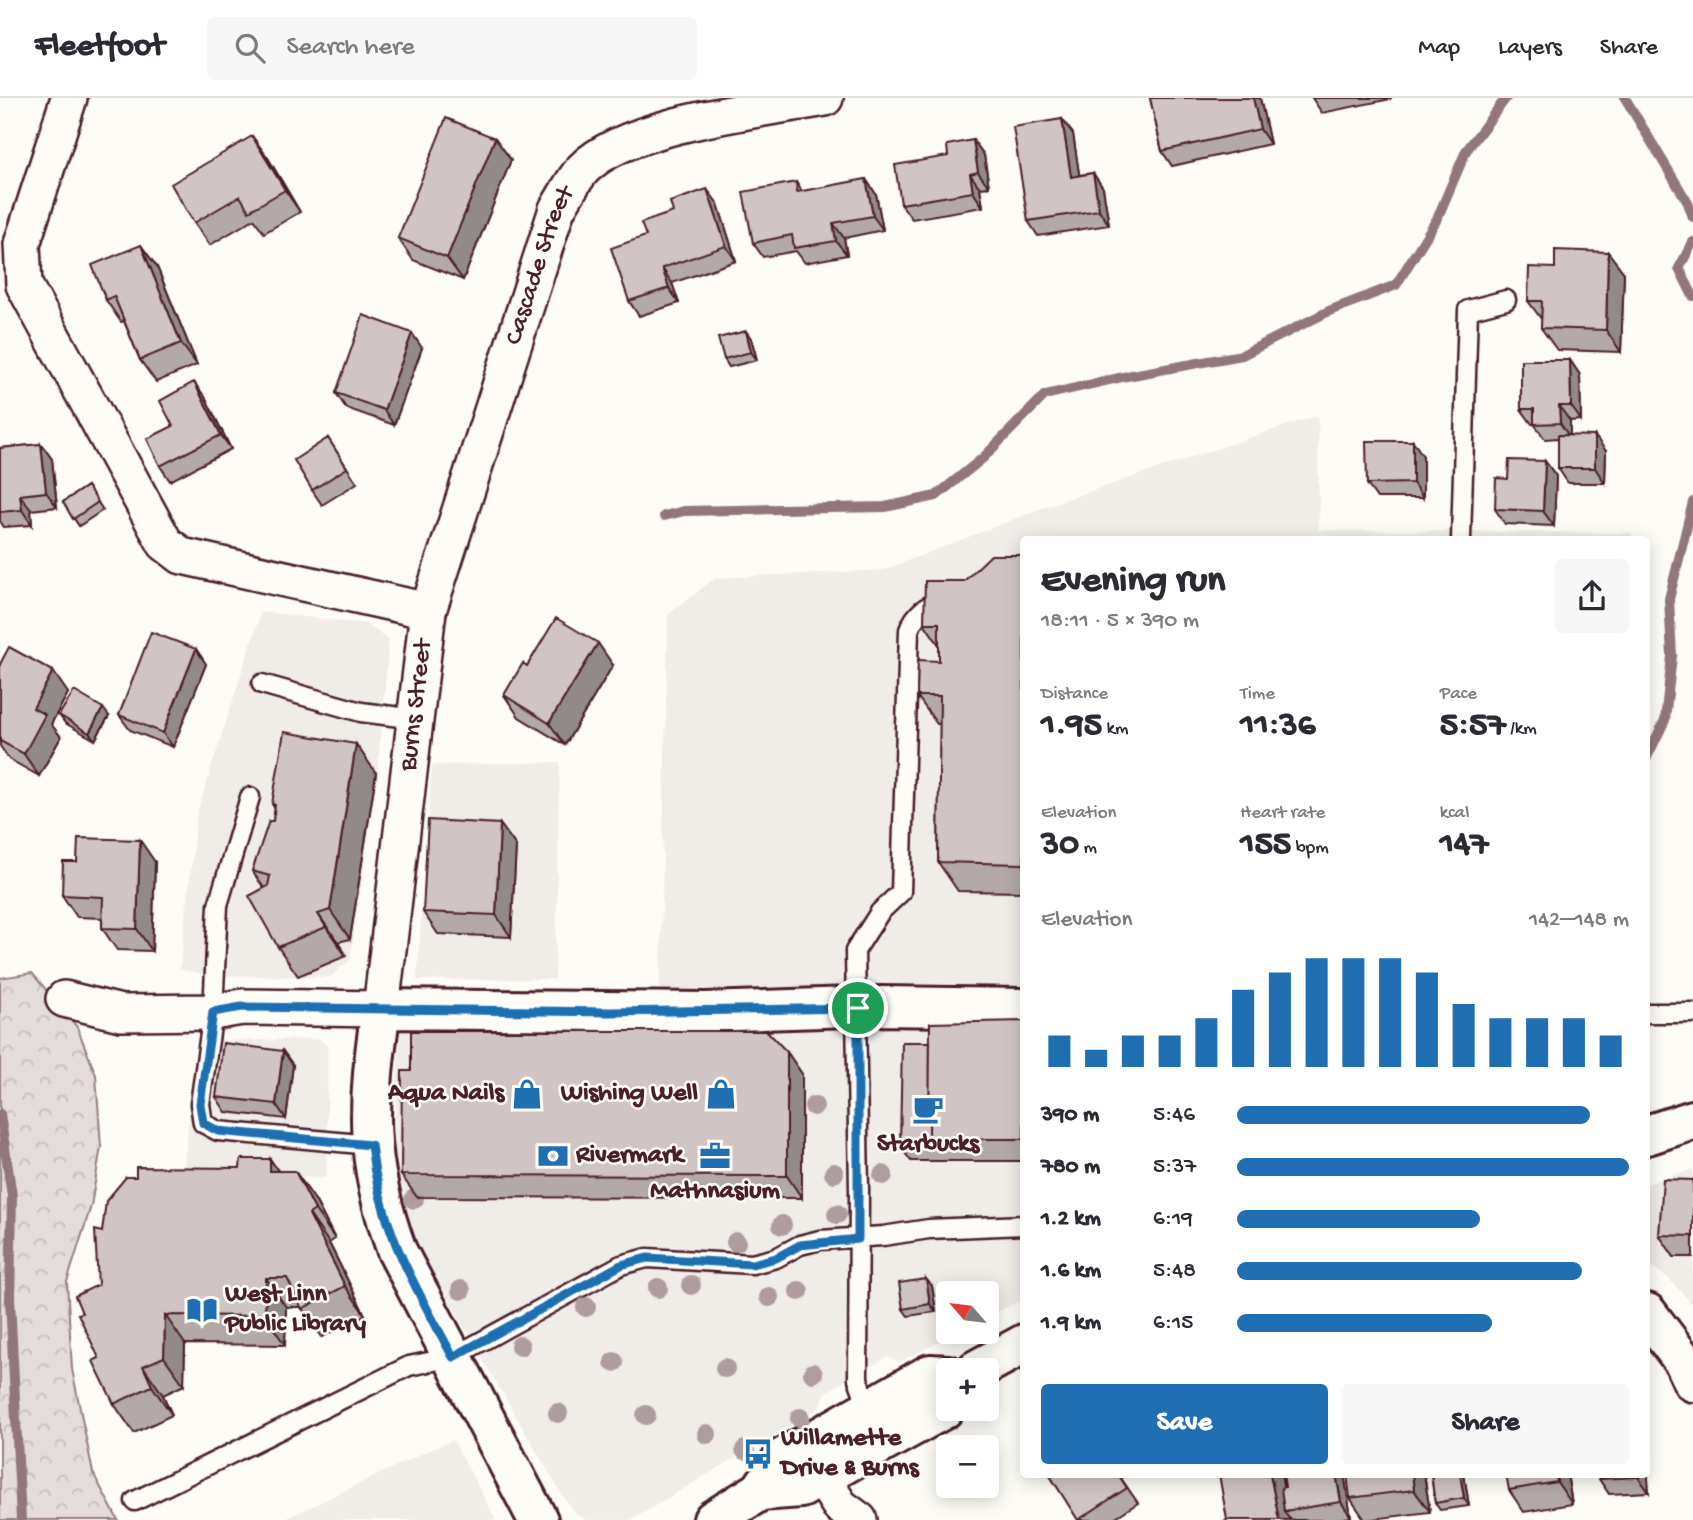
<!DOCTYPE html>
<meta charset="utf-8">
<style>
body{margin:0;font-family:"Gochi Hand",sans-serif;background:#f7f7f7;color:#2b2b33;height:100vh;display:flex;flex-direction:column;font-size:26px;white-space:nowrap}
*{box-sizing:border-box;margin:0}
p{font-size:23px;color:#7c7c81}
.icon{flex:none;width:38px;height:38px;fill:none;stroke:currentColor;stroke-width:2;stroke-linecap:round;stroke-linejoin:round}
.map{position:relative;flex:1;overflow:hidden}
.details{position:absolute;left:1020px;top:438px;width:630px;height:942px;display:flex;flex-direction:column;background:#fff;border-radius:7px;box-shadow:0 4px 18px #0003}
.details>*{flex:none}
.needle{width:46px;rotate:298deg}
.controls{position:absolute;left:936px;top:1183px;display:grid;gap:14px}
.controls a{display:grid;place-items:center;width:63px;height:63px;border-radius:7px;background:#fff;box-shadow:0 4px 18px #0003;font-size:35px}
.pin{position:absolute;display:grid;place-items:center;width:60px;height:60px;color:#fff;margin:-30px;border:4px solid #fff;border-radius:50%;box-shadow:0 2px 7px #0007}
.round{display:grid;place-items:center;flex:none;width:74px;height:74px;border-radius:7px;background:#f7f7f7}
.headline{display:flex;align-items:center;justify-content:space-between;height:119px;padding:0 21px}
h1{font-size:38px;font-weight:700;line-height:52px}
.stats{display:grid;grid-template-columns:repeat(3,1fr);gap:10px;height:119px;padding:7px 21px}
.stats div{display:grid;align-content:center}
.stats b{font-size:35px;font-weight:700}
.stats small{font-size:19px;font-weight:400}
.stats p{font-size:19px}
.chart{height:196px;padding:14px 21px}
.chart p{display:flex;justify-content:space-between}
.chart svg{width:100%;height:126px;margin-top:7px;stroke:#1f6fb2;stroke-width:6}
.cta{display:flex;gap:14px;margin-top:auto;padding:14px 21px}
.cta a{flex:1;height:80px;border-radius:7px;background:#1f6fb2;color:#fff;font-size:28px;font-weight:700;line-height:80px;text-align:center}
.cta a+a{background:#f7f7f7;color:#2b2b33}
ul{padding:0 21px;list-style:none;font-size:23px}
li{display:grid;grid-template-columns:112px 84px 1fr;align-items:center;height:52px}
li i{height:18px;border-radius:9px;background:#1f6fb2}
header{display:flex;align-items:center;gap:42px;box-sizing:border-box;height:98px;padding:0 35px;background:#fff;border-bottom:2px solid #e1e1e2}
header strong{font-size:33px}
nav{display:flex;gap:38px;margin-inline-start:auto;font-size:24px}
.search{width:490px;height:63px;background:#f7f7f7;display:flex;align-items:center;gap:18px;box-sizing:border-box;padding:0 24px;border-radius:7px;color:#7c7c81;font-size:26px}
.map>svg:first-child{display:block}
.built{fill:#f0ece8}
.forest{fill:url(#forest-crowns);stroke:#967e82;stroke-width:2}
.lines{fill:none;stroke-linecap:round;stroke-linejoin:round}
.stream{stroke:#91777b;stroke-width:10}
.service-casing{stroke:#4a1f2b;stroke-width:23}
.minor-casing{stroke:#4a1f2b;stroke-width:40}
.tertiary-casing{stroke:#4a1f2b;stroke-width:44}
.primary-casing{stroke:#4a1f2b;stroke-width:44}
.service{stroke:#fdfcf7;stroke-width:18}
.minor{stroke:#fdfcf7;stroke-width:35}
.tertiary{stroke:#fdfcf7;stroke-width:38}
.primary{stroke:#fdfcf7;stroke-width:38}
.tree{fill:#af9c9f}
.wall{fill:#b3a9a9;stroke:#4a1f2b;stroke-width:2}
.shaded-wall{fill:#928a89;stroke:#4a1f2b;stroke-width:2}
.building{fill:#d0c5c4;stroke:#4a1f2b;stroke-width:2}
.route-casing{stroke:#fff;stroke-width:14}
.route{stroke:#1f6fb2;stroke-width:9}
.labels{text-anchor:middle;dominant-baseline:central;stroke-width:5;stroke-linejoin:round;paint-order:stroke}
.street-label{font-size:26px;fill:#4a1f2b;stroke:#fdfcf7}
.poi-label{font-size:26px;font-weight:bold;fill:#4a1f2b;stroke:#fdfcf7;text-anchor:start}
</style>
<header>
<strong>Fleetfoot</strong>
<div class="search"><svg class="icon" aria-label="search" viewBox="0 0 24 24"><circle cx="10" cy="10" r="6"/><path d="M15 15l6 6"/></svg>Search here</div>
<nav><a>Map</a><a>Layers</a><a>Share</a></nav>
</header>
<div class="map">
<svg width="1693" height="1422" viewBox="0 0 1693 1422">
<defs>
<pattern id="forest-crowns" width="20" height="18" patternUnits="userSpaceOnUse" patternTransform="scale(1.75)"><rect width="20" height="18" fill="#e3dcda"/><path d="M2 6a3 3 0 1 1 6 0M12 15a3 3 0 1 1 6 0" fill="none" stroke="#c4bcbb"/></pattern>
</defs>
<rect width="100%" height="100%" fill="#fdfcf7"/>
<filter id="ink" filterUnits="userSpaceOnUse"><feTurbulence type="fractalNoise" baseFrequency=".0143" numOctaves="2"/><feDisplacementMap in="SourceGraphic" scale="14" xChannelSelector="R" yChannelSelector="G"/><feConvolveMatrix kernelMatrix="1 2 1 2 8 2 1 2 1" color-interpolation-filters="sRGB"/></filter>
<g filter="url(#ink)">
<path class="built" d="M1318,317L1319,432L1632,435L1631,441H1024V1201L987,1219V1195H948V1234H959L899,1264L887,1259L825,1294L819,1310L631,1422H587L577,1417L562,1397L404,1126L393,1063L400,933L659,940L668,517L715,480L884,472L1053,406Z
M261,514L366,526L389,542L377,675L350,862L330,879L206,877L180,871L197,715Z
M560,664L555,881L417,882L432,667Z
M319,941L327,947V1079L183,1078L197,943Z
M1693,1071V1207L1668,1180L1647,1165V1086Z
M453,1342L496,1422H283L432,1351Z"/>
<path class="forest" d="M32,875L77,929L96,977L101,1049L91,1108L67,1184L72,1271L93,1375L118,1422H0V880Z"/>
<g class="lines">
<path class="stream" d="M1625,0L1688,105L1693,119
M1693,144L1679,170L1693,198
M664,418L684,413L885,409L936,398L983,360L1045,297L1127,278L1242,257L1329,213L1396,187L1437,121L1466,53L1506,0
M1647,659L1665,622L1672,558L1669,501L1693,404
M0,1016L12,1098L10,1201L21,1422"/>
<g class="service-casing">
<path id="service" d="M1461,441L1468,212L1506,202
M262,586L361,614L416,621
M250,699L218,807L213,914L200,1006L203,1025L218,1033L371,1047
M1647,915H1693
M869,1311L858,1281L859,1092L855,853L880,814L901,794L909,532C916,514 926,508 944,501
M135,1403L409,1268L453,1259L621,1167L647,1160L752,1166L776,1160L800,1147L820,1142L883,1138L929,1131L1024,1127"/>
</g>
<g class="minor-casing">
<g id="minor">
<path d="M69,0L22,146L24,187L165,445L182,458L428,513"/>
<path id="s1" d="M64,901L121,915L213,914L242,909L381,911L428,513L557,111C565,99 573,82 583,71C626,26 763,11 825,0"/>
<path d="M821,1378L840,1408L859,1422"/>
</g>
</g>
<g class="tertiary-casing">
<path id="tertiary" d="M1647,1215L1684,1264L1693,1284
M538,1422L397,1153C364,1062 367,1006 381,911L706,914L881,908L1024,910"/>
</g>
<g class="primary-casing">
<path id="primary" d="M1647,1037L1693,1022
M976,1272L1024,1246
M760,1393L801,1390L944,1311L948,1305
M713,1422L760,1393L783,1360L930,1276L948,1277"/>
</g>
<use href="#service" class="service"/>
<use href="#minor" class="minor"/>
<use href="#tertiary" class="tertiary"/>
<use href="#primary" class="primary"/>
</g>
<g class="tree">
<circle cx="814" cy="1008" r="10"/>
<circle cx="834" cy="1075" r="10"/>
<circle cx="883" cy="1077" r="10"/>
<circle cx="414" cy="1101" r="10"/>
<circle cx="837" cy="1116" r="10"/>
<circle cx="782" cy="1127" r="10"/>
<circle cx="736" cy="1144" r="10"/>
<circle cx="691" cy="1187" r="10"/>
<circle cx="658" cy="1190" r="10"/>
<circle cx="461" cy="1192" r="10"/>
<circle cx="799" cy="1193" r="10"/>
<circle cx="769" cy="1199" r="10"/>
<circle cx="586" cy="1209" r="10"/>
<circle cx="520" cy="1248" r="10"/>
<circle cx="614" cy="1264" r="10"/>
<circle cx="725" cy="1270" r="10"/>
<circle cx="813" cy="1275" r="10"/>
<circle cx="558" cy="1315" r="10"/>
<circle cx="646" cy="1317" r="10"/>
<circle cx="800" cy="1320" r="10"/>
<circle cx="707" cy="1336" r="10"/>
<circle cx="745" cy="1352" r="10"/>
</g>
<path class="wall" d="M1150,0H1260L1270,46L1172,68L1162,53Z
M1312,0H1391V1L1322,15Z
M1062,21L1073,36L1079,77L1093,75L1103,90L1109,127L1038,138L1028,123Z
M252,38L268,60L300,114L264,135L254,121L210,147L194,125Z
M495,40L511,62L463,182L413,162L398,140Z
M973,42L984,57L989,89L980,90L983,109L912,121L901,106L948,58Z
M796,84L802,93L876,96L883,132L844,140L847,157L805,165L796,153L763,159L753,145Z
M718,106L736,163L672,185L679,205L639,218L629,203Z
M1608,154L1624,175L1621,254L1557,252L1541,230L1542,222L1528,203Z
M157,169L197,267L156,284L140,262L124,223L121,224L106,202Z
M751,240L757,262L729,269L724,261Z
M422,250L394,327L346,310L336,295Z
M1570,262L1580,277L1581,322L1570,323V337L1606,353L1605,385H1568L1558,370V340L1545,341L1534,326H1532L1521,311Z
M205,299L231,351L170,383L160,368L173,328Z
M328,340L357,385L322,407L312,392Z
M41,346L52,361L57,409L31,412L32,427L4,429L0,423V350Z
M1423,358V400H1377L1367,386Z
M1545,363L1556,378L1554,428L1505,426L1495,411Z
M87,388L103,412L79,428L63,404Z
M1024,457V794L958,793L938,764L940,626H937L917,598L939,563V547L924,525L964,483Z
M196,551L206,566L173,649L130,632L119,617Z
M0,566L68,595L51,626L61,639L39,678L9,661L0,648Z
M613,567L565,647L519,619L504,597L527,568Z
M59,617L109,618L95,642L65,625Z
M376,675L350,841L338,844L346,858L298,878L278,849L264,790L252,773L273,723L275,711L272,706Z
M500,726L516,748L511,839L438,836L423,814Z
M155,764L152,853L117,852L102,830V820L77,819L62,797Z
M1024,923V1063H911L900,1048L930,944Z
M787,954L802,976V1100L417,1099L401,1077Z
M293,967L286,1021L226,1014L216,999Z
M270,1061L278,1073L315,1102L335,1141L329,1145L365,1217L322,1239L301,1209H286L285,1247L185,1246L184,1287L163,1297L172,1317L134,1335L114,1306L99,1260L82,1215L98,1187L102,1134L136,1079L240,1070Z
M1693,1082V1159H1674L1659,1137Z
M932,1188L936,1214L908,1218L903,1211Z
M1049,1376H1118L1138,1405L1111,1422H1079Z
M1283,1376H1344L1351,1419L1333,1422H1291L1290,1421V1422H1227L1285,1389Z
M1424,1376L1430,1414L1365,1422L1350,1400Z
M1431,1376H1464L1469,1408L1440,1412L1435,1405Z
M1567,1376L1572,1406L1524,1414L1509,1392Z
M1647,1376L1649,1394L1609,1396L1599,1381Z"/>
<path class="shaded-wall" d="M1253,0H1260L1270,46L1260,31Z
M1062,21L1073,36L1082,94L1071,79Z
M252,38L268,60L300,114L285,92Z
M495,40L511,62L463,182L447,160Z
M973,42L984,57L989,89L978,74Z
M1093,75L1103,90L1109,127L1099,112Z
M970,76L980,90L983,109L973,94Z
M866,81L876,96L883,132L873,118Z
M707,91L718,106L736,163L726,148Z
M833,125L844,140L847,157L836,143Z
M141,147L157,169L197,267L181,245Z
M1608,154L1624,175L1621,254L1606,232Z
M662,170L672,185L679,205L669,190Z
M746,233L751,240L757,262L751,254Z
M412,235L422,250L394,327L384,312Z
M1570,262L1580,277L1581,322L1571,308Z
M194,284L205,299L231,351L221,337Z
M1559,308L1570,323V340L1560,325Z
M1595,338L1606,353L1605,385L1595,370Z
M1413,343L1423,358V400L1413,385Z
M41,346L52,361L57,409L46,394Z
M1545,363L1556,378L1554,428L1543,413Z
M20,397L31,412L32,427L22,412Z
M598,545L613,567L565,647L549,625Z
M196,551L206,566L173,649L163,635Z
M53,573L68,595L51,626L61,639L39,678L24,656L33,610Z
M103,610L109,618L95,642L89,635Z
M356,646L376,675L350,841L330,812Z
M500,726L516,748L511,839L496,817Z
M140,742L155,764L152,853L137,831Z
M318,816L338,844L346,858L326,829Z
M283,953L293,967L286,1021L276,1006Z
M787,954L802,976V1100L787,1078Z
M270,1061L290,1090L270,1073Z
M295,1073L315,1102L335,1141L315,1112Z
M309,1116L329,1145L365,1217L345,1188Z
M266,1180L286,1209L285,1247L265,1218Z
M926,1181L932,1188L936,1214L930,1206Z
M165,1217L185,1246L184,1287L164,1259Z
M143,1268L163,1297L172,1317L152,1288Z
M1647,1365L1649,1394L1638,1379V1376H1647Z
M1270,1376H1281L1288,1413H1284L1290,1422H1279Z
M1336,1376H1344L1351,1419L1341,1404Z
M1412,1376H1424L1430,1414L1414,1392Z
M1460,1376H1464L1469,1408L1464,1400Z
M1556,1376H1567L1572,1406L1557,1384Z"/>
<path class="building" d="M1150,0H1253L1260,31L1162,53Z
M446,20L495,40L447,160L398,140Z
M1062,21L1071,79L1093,75L1099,112L1028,123L1013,29Z
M252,38L285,92L249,113L240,98L194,125L171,86Z
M973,42L978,74L970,76L973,94L901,106L895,67L948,58L947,47Z
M866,81L873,118L833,125L836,143L794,150L792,137L753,145L743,94L796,84L797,94Z
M707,91L726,148L662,170L669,190L629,203L611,150L646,138L641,125L673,114L670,104Z
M141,147L181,245L140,262L114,198L106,202L92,167Z
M1555,152L1608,154L1606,232L1541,230L1542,203H1528L1529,169L1555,170Z
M363,217L412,235L384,312L336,295Z
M746,233L751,254L724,261L718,240Z
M1521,262H1570L1571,308H1559L1560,325L1534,326V311H1521Z
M194,284L221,337L160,368L147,341L173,328L160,303Z
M1558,337L1595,338V370H1558Z
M328,340L347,370L312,392L294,362Z
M1366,343H1413V385L1367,386Z
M41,346L46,394L20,397L22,412L0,414V350Z
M1509,362L1545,363L1543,413L1495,411L1496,380L1508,381Z
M87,388L98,404L73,421L63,404Z
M991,457H1024V766L938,764L940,598H917L918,562L939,563V525H924L925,483H964Z
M556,520L598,545L549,625L504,597L523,565L527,568Z
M151,534L196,551L163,635L119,617Z
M9,549L53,573L33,610L45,617L24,656L0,643V566Z
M74,593L103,610L89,635L59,617Z
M284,634L356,646L330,812L318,816L326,829L278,849L249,798L268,788L270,778L252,773L269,723H273L275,707L272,706Z
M428,722L500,726L496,817L423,814Z
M78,740L140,742L137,831L102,830L103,799L62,797L63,764H77Z
M1024,923V1041H929L930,925Z
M411,933H767L787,954V1078L401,1077L402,973H411Z
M902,944H930L929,1041L934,1048H900Z
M223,945L283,953L276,1006L216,999Z
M241,1061H270V1073H295L315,1112L309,1116L345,1188L302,1211L287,1180H266L265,1218L165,1217L164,1259L143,1268L152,1288L114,1306L93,1263L99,1260L78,1216L82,1215L75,1198L98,1187L95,1132L102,1134L106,1103L126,1079H136V1069L240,1070Z
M1663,1081L1693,1082V1138L1659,1137Z
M926,1181L930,1206L903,1211L899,1185Z
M1049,1376H1118L1127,1390L1078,1422Z
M1219,1376H1270L1279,1422H1227Z
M1283,1376H1336L1341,1404L1284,1413L1281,1390L1285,1389Z
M1347,1376H1412L1414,1392L1350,1400Z
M1431,1376H1460L1464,1400L1435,1405Z
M1506,1376H1556L1557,1384L1509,1392Z
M1598,1376H1638V1379L1599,1381Z"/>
</g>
<g class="lines" filter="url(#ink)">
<g class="route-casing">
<path id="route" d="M242,909L610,914L858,910V1141L800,1147L776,1160L752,1166L647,1160L621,1167L453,1259C414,1186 380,1132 371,1047L218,1033L203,1025L200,1006L213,914Z"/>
</g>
<use href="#route" class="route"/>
</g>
<defs>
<g id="shop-bare" transform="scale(2.415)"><path d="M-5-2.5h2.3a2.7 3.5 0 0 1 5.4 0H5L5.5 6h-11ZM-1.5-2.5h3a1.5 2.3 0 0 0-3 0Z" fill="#1f6fb2" stroke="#fdfcf7" stroke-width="2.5" paint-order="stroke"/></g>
<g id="cafe-bare" transform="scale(2.415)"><path d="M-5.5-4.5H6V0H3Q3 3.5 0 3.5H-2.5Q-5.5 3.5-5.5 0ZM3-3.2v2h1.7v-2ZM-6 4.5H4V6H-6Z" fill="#1f6fb2" stroke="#fdfcf7" stroke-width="2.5" paint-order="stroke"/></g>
<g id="bank-bare" transform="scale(2.415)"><path d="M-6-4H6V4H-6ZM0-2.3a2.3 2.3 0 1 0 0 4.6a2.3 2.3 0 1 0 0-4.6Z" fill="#1f6fb2" stroke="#fdfcf7" stroke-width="2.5" paint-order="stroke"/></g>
<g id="office-bare" transform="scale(2.415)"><path d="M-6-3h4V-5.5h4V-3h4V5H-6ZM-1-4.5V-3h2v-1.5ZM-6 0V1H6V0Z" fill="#1f6fb2" stroke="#fdfcf7" stroke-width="2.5" paint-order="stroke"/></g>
<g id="library-bare" transform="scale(2.415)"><path d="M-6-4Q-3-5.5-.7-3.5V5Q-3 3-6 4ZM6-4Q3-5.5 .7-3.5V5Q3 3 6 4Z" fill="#1f6fb2" stroke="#fdfcf7" stroke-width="2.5" paint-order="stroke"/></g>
<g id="bus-bare" transform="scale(2.415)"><path d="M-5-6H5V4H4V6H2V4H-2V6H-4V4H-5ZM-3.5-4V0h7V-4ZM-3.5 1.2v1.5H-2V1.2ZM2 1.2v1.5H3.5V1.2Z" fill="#1f6fb2" stroke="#fdfcf7" stroke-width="2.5" paint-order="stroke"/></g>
</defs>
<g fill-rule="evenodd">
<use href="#shop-bare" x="527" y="996"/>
<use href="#shop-bare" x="721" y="996"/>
<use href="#cafe-bare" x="928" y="1011"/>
<use href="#bank-bare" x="553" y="1058"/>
<use href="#office-bare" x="715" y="1058"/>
<use href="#library-bare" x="202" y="1212"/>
<use href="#bus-bare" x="758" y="1356"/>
</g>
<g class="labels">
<g class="street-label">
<text stroke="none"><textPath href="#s1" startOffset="1083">Cascade Street</textPath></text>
<text stroke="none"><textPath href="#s1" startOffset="625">Burns Street</textPath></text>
</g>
<g class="poi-label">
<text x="504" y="996" text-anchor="end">Aqua Nails</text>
<text x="698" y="996" text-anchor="end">Wishing Well</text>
<text x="928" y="1047" text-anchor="middle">Starbucks</text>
<text x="576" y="1058">Rivermark</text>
<text x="715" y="1094" text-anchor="middle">Mathnasium</text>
<text x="225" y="1197">West Linn<tspan x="225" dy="30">Public Library</tspan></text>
<text x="781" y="1341">Willamette<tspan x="781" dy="30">Drive &amp; Burns</tspan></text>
</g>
</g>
</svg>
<div class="controls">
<a><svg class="needle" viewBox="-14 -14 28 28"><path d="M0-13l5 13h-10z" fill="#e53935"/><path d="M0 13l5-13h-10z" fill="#7c7c81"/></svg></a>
<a>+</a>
<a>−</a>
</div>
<div class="pin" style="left:858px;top:910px;background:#1e9e55"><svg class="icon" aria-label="arrive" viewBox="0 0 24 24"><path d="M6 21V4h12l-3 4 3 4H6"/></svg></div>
<section class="details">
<div class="headline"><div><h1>Evening run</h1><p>18:11 · 5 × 390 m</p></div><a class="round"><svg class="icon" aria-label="share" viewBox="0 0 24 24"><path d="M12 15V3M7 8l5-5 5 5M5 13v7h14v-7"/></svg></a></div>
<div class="stats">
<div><p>Distance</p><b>1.95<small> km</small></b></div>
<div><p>Time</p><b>11:36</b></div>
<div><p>Pace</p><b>5:57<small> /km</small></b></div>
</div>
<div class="stats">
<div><p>Elevation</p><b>30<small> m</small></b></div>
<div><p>Heart rate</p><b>155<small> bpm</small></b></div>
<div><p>kcal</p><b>147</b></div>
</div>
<div class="chart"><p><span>Elevation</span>142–148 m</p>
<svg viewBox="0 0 160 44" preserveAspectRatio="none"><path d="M5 44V33M15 44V38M25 44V33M35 44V33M45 44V27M55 44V17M65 44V11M75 44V6M85 44V6M95 44V6M105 44V11M115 44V22M125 44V27M135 44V27M145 44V27M155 44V33"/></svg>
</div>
<ul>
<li><b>390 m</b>5:46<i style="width:90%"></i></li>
<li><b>780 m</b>5:37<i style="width:100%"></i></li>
<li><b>1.2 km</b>6:19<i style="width:62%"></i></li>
<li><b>1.6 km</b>5:48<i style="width:88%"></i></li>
<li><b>1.9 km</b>6:15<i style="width:65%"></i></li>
</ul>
<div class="cta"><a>Save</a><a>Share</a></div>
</section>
</div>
